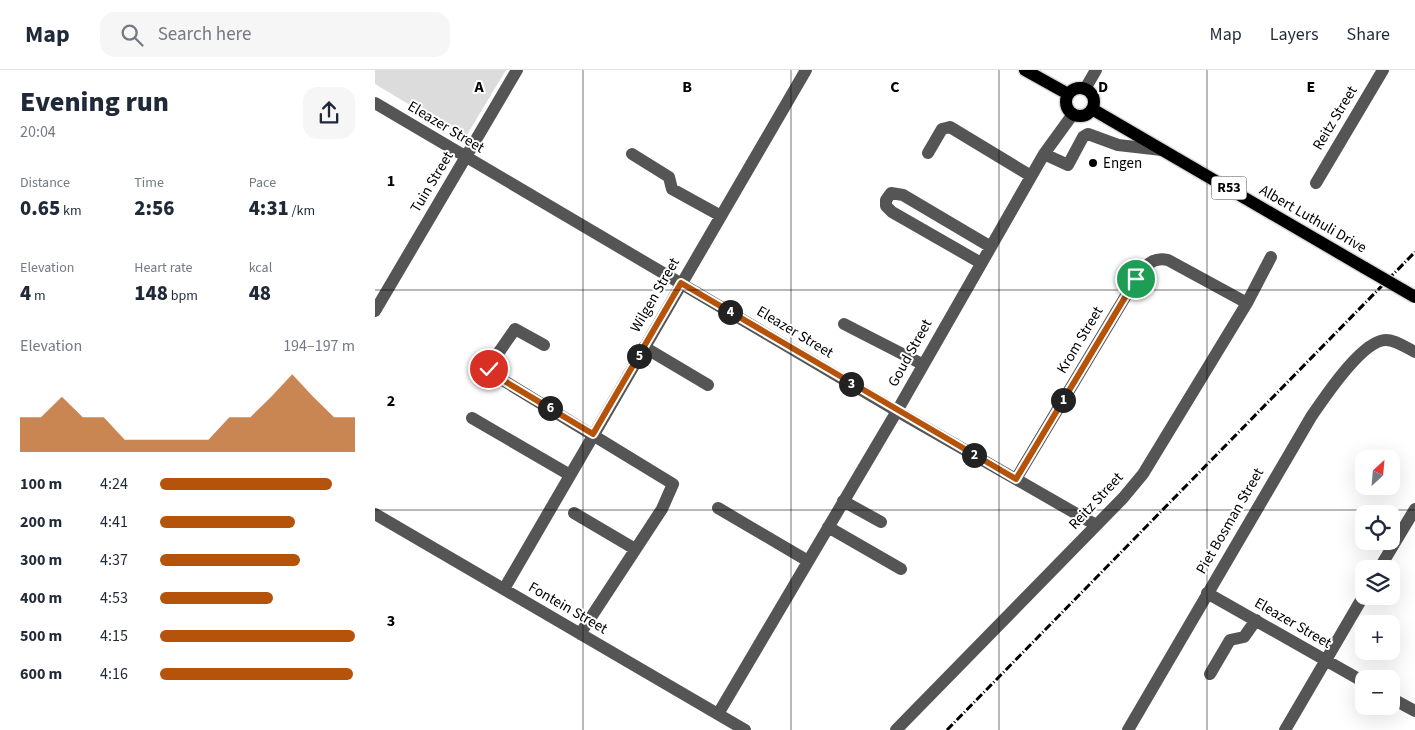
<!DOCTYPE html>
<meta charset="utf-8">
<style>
body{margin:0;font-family:"Source Sans 3",sans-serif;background:#f6f6f7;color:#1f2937;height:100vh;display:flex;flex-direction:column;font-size:19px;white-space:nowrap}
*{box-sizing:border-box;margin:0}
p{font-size:16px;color:#747a83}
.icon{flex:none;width:28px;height:28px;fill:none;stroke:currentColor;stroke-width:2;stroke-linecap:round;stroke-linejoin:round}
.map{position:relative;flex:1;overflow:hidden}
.sheet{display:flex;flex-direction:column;background:#fff;width:375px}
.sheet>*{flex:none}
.needle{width:32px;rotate:26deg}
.fabs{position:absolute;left:980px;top:380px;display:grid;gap:10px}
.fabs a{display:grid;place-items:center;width:45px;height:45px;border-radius:10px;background:#fff;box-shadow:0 5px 20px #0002;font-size:25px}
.pin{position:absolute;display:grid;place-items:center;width:42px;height:42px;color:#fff;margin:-21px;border:2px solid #fff;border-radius:50%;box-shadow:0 1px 5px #0007}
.km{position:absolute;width:25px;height:25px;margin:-12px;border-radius:50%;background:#222;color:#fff;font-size:14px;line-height:25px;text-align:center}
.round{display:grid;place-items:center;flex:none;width:52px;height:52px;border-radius:15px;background:#f6f6f7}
.headline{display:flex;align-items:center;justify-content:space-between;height:85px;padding:0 20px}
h1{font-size:28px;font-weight:800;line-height:38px}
.metrics{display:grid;grid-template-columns:repeat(3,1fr);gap:8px;height:85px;padding:5px 20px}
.metrics div{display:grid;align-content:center}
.metrics b{font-size:21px;font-weight:800}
.metrics small{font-size:14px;font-weight:400}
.metrics p{font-size:14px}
.chart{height:140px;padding:10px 20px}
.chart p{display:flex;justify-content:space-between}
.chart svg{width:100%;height:90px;margin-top:5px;fill:#b45309;opacity:.7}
ul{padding:0 20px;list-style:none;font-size:16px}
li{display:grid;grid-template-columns:80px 60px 1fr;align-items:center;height:38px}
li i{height:12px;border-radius:6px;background:#b45309}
header{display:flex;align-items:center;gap:30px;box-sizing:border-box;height:70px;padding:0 25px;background:#fff;border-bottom:1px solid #e0e1e3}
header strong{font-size:24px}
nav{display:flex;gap:28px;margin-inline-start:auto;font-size:18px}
.search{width:350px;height:45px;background:#f6f6f7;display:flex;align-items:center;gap:12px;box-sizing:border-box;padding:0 18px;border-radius:15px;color:#747a83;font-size:19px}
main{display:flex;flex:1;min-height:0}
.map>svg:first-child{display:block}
.green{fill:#dcdcdc}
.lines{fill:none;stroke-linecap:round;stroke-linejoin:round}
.major-casing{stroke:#dbdbdb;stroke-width:15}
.minor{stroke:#555;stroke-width:12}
.major{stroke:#000;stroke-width:12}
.rail{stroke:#000;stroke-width:3;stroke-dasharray:8 2.5 1 2.5;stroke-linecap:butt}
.major-bridge-casing{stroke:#dbdbdb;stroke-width:15;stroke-linecap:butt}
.major-bridge{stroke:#000;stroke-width:12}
.route-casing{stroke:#fff;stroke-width:10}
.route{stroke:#b45309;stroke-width:6}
.grid{fill:none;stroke:#000;stroke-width:1;stroke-opacity:0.55}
.poi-dot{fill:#000;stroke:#fff;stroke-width:2}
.labels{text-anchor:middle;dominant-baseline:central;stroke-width:4;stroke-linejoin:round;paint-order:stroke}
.shield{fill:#fff;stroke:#4c4c4c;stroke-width:1}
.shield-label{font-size:14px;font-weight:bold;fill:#000}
.street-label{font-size:15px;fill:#000;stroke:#fff}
.poi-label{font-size:15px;fill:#000;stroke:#fff;text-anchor:start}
.grid-label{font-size:16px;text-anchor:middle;font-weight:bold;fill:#000;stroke:#fff;stroke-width:4;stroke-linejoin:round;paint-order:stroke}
</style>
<header>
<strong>Map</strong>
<div class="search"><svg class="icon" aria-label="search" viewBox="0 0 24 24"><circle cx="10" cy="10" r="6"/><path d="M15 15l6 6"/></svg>Search here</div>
<nav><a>Map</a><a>Layers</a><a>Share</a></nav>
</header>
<main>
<section class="sheet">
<div class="headline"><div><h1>Evening run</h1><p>20:04</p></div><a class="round"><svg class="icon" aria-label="share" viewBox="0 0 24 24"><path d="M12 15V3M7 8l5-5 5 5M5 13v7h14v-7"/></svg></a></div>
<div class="metrics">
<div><p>Distance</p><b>0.65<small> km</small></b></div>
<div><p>Time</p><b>2:56</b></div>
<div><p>Pace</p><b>4:31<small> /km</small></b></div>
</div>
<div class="metrics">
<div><p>Elevation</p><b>4<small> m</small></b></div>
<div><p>Heart rate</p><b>148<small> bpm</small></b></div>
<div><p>kcal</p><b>48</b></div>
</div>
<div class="chart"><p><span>Elevation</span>194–197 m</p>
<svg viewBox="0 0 160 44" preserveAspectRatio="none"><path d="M0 44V27L10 27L20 17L30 27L40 27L50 38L60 38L70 38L80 38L90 38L100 27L110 27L120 17L130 6L140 17L150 27L160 27V44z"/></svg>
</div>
<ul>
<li><b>100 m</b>4:24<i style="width:88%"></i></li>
<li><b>200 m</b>4:41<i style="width:69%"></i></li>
<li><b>300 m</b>4:37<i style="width:72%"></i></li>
<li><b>400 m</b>4:53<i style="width:58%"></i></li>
<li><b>500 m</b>4:15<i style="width:100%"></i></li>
<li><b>600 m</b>4:16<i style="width:99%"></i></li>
</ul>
</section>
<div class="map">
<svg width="1040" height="660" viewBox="0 0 1040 660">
<rect width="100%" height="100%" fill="#fff"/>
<path class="green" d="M0,0H131L90,68L0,14Z"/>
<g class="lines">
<g class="major-casing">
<path id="major" d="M650,0L693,24
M691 32a14 14 0 1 1 28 0a14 14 0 1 1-28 0Z
M717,39L990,198"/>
</g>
<path class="minor" d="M710,19L721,0
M0,33L522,341L721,455
M553,83L567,59L575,57L656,106
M257,84L294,107L297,119L346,146
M669,84L693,95L708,67L713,64L743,75L787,80
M941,113L1008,0
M606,193L517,142L511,136V130L516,123L528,125L616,177
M0,241L142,0
M469,254L547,294
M169,275L140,259L115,295L116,303L298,414L287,439L205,564
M269,277L333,315
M97,348L195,405
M641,409L761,209C769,197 777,186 793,190L872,233
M468,431L506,452
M343,438L433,491
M199,443L260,479
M0,444L370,660
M453,457L526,499
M1004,499L1040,439
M129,519L431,0
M832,523L989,612
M835,604L855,570L869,567L881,550
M1016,628L1040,641
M343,644L522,341L669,84L698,44
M521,660L748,428L768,404L872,233L896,187
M753,660L936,347C949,328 987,270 1011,270C1021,270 1032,278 1040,282
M910,660L989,525"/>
<use href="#major" class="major"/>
<path class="rail" d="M572,660L1040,182"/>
<g class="major-bridge-casing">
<path id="major-bridge" d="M990,198L1040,227"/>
</g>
<use href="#major-bridge" class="major-bridge"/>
</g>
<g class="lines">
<g class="route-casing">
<path id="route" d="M114,299L116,303L218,364L306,213L641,409L761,209"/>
</g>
<use href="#route" class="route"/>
</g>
<path class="grid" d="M208,0V660M416,0V660M624,0V660M832,0V660M0,220H1040M0,440H1040"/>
<circle class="poi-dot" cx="718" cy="93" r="5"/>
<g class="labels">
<rect class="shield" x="836.5" y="106.5" width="35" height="23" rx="4"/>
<g class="shield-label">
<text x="854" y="118">R53</text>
</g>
<g class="street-label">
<text transform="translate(960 48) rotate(-59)">Reitz Street</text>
<text transform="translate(71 57) rotate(31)">Eleazer Street</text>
<text transform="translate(57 112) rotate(-59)">Tuin Street</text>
<text transform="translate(938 149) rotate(30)">Albert Luthuli Drive</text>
<text transform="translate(280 225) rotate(-60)">Wilgen Street</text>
<text transform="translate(420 262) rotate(31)">Eleazer Street</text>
<text transform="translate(705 270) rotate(-59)">Krom Street</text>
<text transform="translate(535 283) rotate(-61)">Goud Street</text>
<text transform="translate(721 431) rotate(-47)">Reitz Street</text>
<text transform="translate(855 451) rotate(-60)">Piet Bosman Street</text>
<text transform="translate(193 538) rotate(30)">Fontein Street</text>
<text transform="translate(918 553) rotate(30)">Eleazer Street</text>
</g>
<g class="poi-label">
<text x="728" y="93">Engen</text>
</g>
</g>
<g class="grid-label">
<text x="104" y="22">A</text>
<text x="312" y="22">B</text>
<text x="520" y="22">C</text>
<text x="728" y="22">D</text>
<text x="936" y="22">E</text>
<text x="16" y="116">1</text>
<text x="16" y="336">2</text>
<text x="16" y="556">3</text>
</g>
</svg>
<div class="fabs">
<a><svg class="needle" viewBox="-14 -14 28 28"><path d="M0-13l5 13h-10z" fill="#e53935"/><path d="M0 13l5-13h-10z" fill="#747a83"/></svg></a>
<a><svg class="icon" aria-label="locate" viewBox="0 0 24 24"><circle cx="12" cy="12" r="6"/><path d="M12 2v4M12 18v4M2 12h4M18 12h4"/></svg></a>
<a><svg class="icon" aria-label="layers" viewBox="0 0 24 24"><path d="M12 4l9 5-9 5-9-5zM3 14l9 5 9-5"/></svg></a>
<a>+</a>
<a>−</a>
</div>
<div class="pin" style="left:761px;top:209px;background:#1e9e55"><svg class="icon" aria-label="arrive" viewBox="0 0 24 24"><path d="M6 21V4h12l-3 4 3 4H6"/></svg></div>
<div class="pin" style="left:114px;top:299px;background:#d93025"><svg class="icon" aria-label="check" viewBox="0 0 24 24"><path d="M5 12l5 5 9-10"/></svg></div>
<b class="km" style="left:688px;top:330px">1</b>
<b class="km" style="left:599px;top:385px">2</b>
<b class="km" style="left:476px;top:314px">3</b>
<b class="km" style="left:355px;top:242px">4</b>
<b class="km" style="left:264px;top:286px">5</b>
<b class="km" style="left:175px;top:338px">6</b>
</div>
</main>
